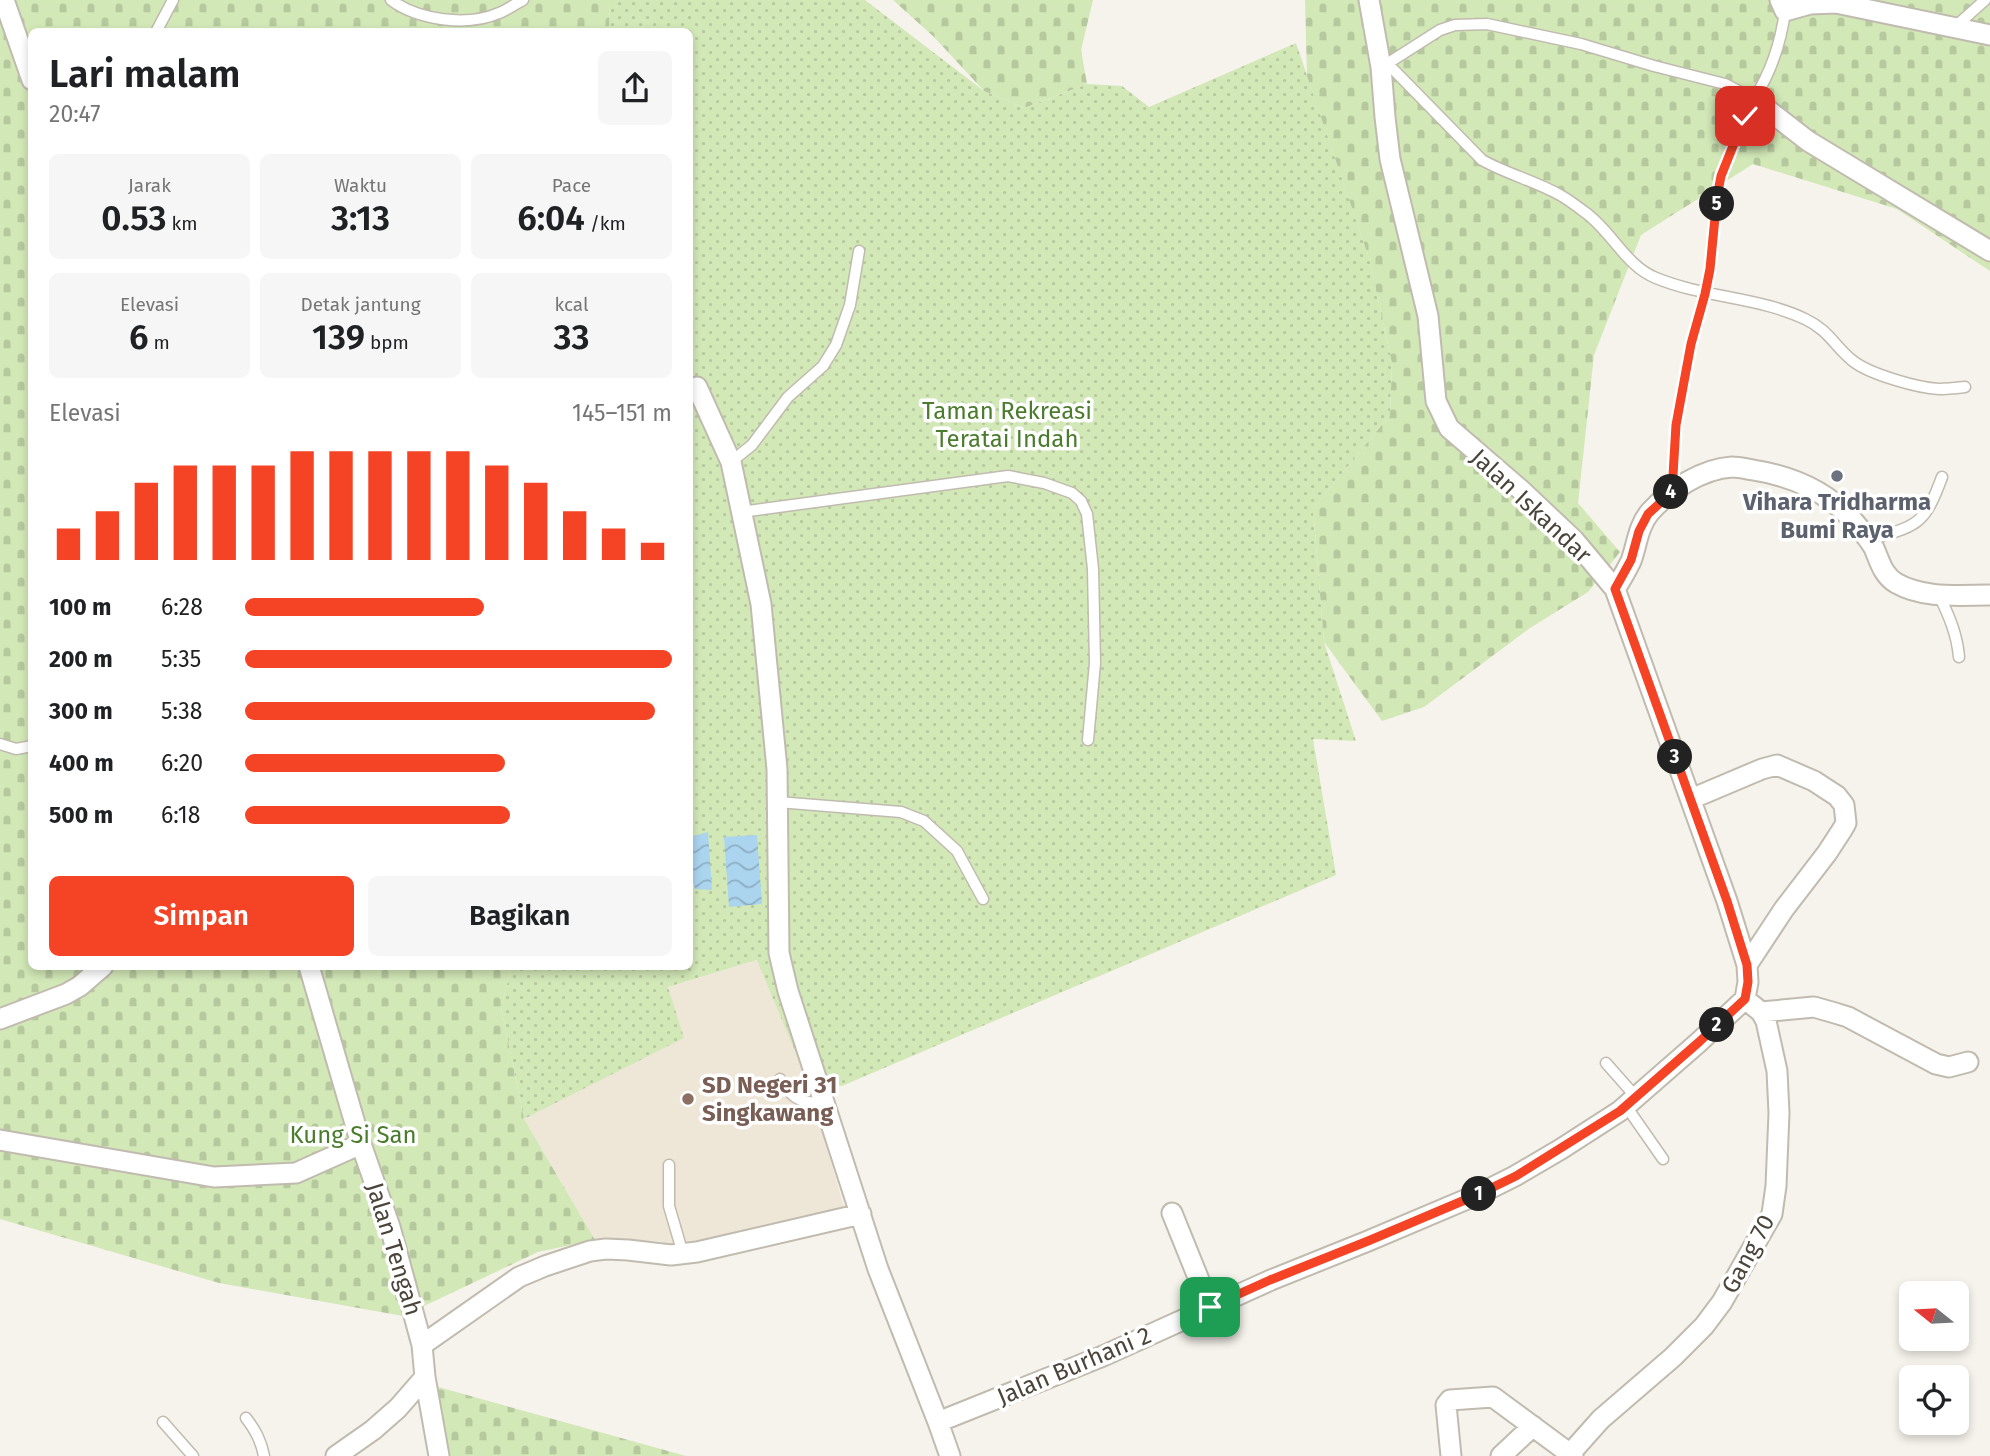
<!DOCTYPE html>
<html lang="id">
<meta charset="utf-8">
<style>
body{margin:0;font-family:"Fira Sans",sans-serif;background:#f6f6f6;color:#202124;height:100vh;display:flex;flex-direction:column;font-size:26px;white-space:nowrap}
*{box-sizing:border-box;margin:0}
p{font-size:23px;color:#757577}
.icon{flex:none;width:38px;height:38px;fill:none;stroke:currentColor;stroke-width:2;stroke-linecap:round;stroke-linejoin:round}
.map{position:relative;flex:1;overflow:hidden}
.drawer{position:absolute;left:28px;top:28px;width:665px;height:942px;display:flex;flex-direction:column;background:#fff;border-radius:10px;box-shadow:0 4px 10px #0003}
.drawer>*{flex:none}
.needle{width:46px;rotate:288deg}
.fabs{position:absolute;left:1899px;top:1281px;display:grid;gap:14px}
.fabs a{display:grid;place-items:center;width:70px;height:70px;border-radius:10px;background:#fff;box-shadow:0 4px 10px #0003;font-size:35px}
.pin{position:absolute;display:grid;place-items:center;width:60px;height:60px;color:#fff;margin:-30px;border-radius:14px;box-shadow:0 4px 10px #0006}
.km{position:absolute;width:35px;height:35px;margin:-18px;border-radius:50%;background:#222;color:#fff;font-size:19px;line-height:35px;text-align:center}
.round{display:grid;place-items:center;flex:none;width:74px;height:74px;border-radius:10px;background:#f6f6f6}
.head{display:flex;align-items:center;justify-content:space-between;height:119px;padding:0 21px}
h1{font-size:38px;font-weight:600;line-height:52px}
.stats{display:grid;grid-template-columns:repeat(3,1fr);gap:10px;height:119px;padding:7px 21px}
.stats div{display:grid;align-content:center;border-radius:10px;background:#f6f6f6;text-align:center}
.stats b{font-size:35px;font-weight:600}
.stats small{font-size:19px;font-weight:400}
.stats p{font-size:19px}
.chart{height:196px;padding:14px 21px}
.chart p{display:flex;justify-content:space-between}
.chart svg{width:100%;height:126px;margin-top:7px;stroke:#f44325;stroke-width:6}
.action{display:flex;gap:14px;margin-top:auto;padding:14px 21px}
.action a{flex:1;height:80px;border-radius:10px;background:#f44325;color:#fff;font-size:28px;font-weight:600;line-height:80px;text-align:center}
.action a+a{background:#f6f6f6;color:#202124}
ul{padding:0 21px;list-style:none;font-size:23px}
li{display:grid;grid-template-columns:112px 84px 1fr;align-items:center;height:52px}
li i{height:18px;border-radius:9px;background:#f44325}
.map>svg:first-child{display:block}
.education{fill:#eee7d7}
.grass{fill:url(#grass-dots)}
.cemetery{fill:url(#cemetery-stones)}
.water{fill:url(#water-waves)}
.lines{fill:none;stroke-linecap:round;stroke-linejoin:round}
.service-casing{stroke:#c1bbaf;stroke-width:13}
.minor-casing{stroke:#c1bbaf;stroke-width:23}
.service{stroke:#fff;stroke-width:10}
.minor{stroke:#fff;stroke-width:19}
.route-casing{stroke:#fff;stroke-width:14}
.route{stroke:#f44325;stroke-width:9}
.worship-dot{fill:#6b7280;stroke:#fff;stroke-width:2.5}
.education-dot{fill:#8d6e63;stroke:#fff;stroke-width:2.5}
.labels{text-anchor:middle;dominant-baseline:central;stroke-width:7;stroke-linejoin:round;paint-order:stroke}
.park-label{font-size:24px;fill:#4b7c2d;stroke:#fff}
.worship-label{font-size:24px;font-weight:bold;fill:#5b616d;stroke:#fff}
.street-label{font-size:24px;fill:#4a443a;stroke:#fff}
.education-label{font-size:24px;font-weight:bold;fill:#785e54;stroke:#fff;text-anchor:start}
</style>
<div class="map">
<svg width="1990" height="1456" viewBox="0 0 1990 1456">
<defs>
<pattern id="grass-dots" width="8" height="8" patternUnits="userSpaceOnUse" patternTransform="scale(1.75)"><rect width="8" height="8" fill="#d2e8b7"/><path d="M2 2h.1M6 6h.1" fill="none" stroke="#b6c89e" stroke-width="1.8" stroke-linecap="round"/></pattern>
<pattern id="cemetery-stones" width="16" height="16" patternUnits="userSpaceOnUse" patternTransform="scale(1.75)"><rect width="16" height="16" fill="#d2e8b7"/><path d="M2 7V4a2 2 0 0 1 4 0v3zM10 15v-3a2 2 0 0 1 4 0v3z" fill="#b6c89e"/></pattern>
<pattern id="water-waves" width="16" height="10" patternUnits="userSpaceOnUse" patternTransform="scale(1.75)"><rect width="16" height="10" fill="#abd4ef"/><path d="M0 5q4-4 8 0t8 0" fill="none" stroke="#8daec3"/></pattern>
</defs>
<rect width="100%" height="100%" fill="#f6f3ec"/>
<path class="education" d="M758,960L807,1080L845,1210L693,1253L659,1241L595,1240L524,1119L683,1038L668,987Z"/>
<path class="grass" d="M610,0H865L984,91L1024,108L1087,84L1122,86L1149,107L1296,43L1369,258L1392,363L1390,415L1313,509L1324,642L1356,741L1313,739L1336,875L842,1086L807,1080L757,960L668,987L684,1038L524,1119L501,1007L512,966H690V32L609,31Z"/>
<path class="cemetery" d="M0,0H610L609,31L32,32V966H512L501,1007L524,1119L595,1240L538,1252L403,1316L219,1283L0,1219Z
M893,0H1093L1081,50L1087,84L1024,108L984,91L934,37Z
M1305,0H1990V271L1897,209L1753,164L1641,235L1594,355L1578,503L1620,552L1588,592L1530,628L1424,707L1382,721L1324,642L1313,509L1390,415L1392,363L1369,258L1307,76Z
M431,1385L686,1456H441Z"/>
<path class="water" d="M708,832L712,890L695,889L690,871V837Z
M757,835L762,904L729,907L724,837Z"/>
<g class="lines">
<g class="service-casing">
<path id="service" d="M391,0C418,20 467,27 499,13C507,10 515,4 523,0
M1955,27L1985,0
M156,32L173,0
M1387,63L1482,160C1507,174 1535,181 1560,195C1569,200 1578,207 1586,213C1612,232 1626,266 1656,278C1705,298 1759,297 1805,319C1829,330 1835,347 1853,361C1869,374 1918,388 1939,389C1947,389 1956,388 1965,387
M1382,67L1440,30L1455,25L1487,24L1581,44L1654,66L1725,84L1754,99C1771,72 1781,42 1785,11
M731,462L752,445L788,397L823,366L836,345L850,305L859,251
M1672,491L1676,425L1691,344L1705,294L1710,269L1717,197L1721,176L1738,131L1754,99
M741,512L1008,476L1044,483L1072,493L1081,501L1087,514L1093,569L1095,663L1088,740
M1869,540C1918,525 1924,526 1942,477
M1939,595C1949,616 1957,634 1959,657
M0,744L16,749L32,746
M778,802L901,812L924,821L957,851L983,899
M1606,1063L1636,1097
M780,1079C793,1100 800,1102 824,1104
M1626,1106L1663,1159
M669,1165V1206L683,1254
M246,1418C256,1431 261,1441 264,1456
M163,1422L193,1456"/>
</g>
<g class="minor-casing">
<path id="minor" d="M4,0L32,80
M1369,0L1381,67L1385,117L1390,159L1428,316L1436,401L1449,428L1521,490L1574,540L1615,589L1727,901L1747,965L1748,982L1745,999
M1780,0L1785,11L1810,4L1836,3L1990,35
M1754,99L1808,141L1990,251
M697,387L731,462L761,604L777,769L779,953L788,991L878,1269L938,1422
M1615,589C1621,580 1626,571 1631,561C1637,545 1638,526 1650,512C1670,490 1701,469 1732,467C1739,467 1747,469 1753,470C1792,476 1829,492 1855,523C1861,530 1869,539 1874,548C1880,562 1883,575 1896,583C1924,599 1959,595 1990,595
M1691,799L1762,769L1777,765L1814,781L1837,796L1844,805L1846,823L1842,830L1827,853L1784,909L1747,965
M309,966L361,1144L390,1227L422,1345L425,1377L439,1456
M1761,1012L1814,1007L1835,1013L1848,1017L1936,1064L1949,1067L1968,1062
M0,1019L66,994L80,986L103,966
M0,1140L214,1177L296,1173L361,1144
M1172,1213L1210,1307
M422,1345L519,1277L545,1266L590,1251L606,1249L628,1250L671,1255L697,1252L861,1214
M336,1456L373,1430L398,1408L425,1377
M950,1456L938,1422L1103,1356L1271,1280L1368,1241L1479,1194L1515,1176L1561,1149L1620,1111L1699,1042L1745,999
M1451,1456L1446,1405L1450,1400L1493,1397L1573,1456
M1501,1456L1533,1426
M1568,1456L1601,1419L1673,1357L1704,1326L1722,1302L1772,1214L1776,1186L1779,1113L1777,1071L1766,1021L1761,1012L1745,999"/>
</g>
<use href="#service" class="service"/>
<use href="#minor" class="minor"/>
</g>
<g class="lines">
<g class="route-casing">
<path id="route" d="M1210,1307L1270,1280L1368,1241L1479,1194L1516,1176L1620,1111L1699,1042L1745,999L1748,982L1747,965L1727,901L1615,589L1631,560L1639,531L1648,514L1672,492L1676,425L1691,344L1705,294L1710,269L1717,197L1721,176L1745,116"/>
</g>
<use href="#route" class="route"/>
</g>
<circle class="worship-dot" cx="1837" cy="476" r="7"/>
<circle class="education-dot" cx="688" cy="1099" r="7"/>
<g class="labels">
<g class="park-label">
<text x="1007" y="411">Taman Rekreasi<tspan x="1007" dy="28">Teratai Indah</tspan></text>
<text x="353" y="1135">Kung Si San</text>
</g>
<g class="worship-label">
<text x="1837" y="502">Vihara Tridharma<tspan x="1837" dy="28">Bumi Raya</tspan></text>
</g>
<g class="street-label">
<text transform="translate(1531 506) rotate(43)">Jalan Iskandar</text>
<text transform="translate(394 1249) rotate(73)">Jalan Tengah</text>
<text transform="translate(1748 1254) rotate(-62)">Gang 70</text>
<text transform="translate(1074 1366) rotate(-23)">Jalan Burhani 2</text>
</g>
<g class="education-label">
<text x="702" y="1085">SD Negeri 31<tspan x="702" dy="28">Singkawang</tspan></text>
</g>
</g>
</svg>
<div class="fabs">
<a><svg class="needle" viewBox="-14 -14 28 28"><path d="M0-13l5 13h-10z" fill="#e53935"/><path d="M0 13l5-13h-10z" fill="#757577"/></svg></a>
<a><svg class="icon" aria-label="locate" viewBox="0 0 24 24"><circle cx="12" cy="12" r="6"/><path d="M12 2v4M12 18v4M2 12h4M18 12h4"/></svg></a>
</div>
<div class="pin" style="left:1210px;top:1307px;background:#1e9e55"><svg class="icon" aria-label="arrive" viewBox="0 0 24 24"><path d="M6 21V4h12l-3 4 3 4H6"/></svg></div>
<div class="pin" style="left:1745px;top:116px;background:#d93025"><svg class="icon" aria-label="check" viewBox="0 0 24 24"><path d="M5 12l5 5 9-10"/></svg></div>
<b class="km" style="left:1479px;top:1194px">1</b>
<b class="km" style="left:1717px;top:1025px">2</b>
<b class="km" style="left:1675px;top:757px">3</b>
<b class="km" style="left:1671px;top:492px">4</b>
<b class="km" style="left:1717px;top:204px">5</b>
<section class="drawer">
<div class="head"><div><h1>Lari malam</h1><p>20:47</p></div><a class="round"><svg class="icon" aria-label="share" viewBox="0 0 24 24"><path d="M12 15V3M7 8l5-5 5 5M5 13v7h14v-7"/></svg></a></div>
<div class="stats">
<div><p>Jarak</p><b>0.53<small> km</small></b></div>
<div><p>Waktu</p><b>3:13</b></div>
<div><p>Pace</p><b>6:04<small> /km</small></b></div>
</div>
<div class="stats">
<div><p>Elevasi</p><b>6<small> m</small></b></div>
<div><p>Detak jantung</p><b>139<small> bpm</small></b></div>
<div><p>kcal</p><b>33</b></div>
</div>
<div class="chart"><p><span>Elevasi</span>145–151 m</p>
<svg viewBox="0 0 160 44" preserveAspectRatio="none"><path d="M5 44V33M15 44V27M25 44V17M35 44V11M45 44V11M55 44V11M65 44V6M75 44V6M85 44V6M95 44V6M105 44V6M115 44V11M125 44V17M135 44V27M145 44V33M155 44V38"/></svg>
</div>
<ul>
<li><b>100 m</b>6:28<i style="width:56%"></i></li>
<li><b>200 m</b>5:35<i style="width:100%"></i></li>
<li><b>300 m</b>5:38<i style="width:96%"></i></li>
<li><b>400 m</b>6:20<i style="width:61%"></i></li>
<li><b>500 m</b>6:18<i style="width:62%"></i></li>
</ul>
<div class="action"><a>Simpan</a><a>Bagikan</a></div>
</section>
</div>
